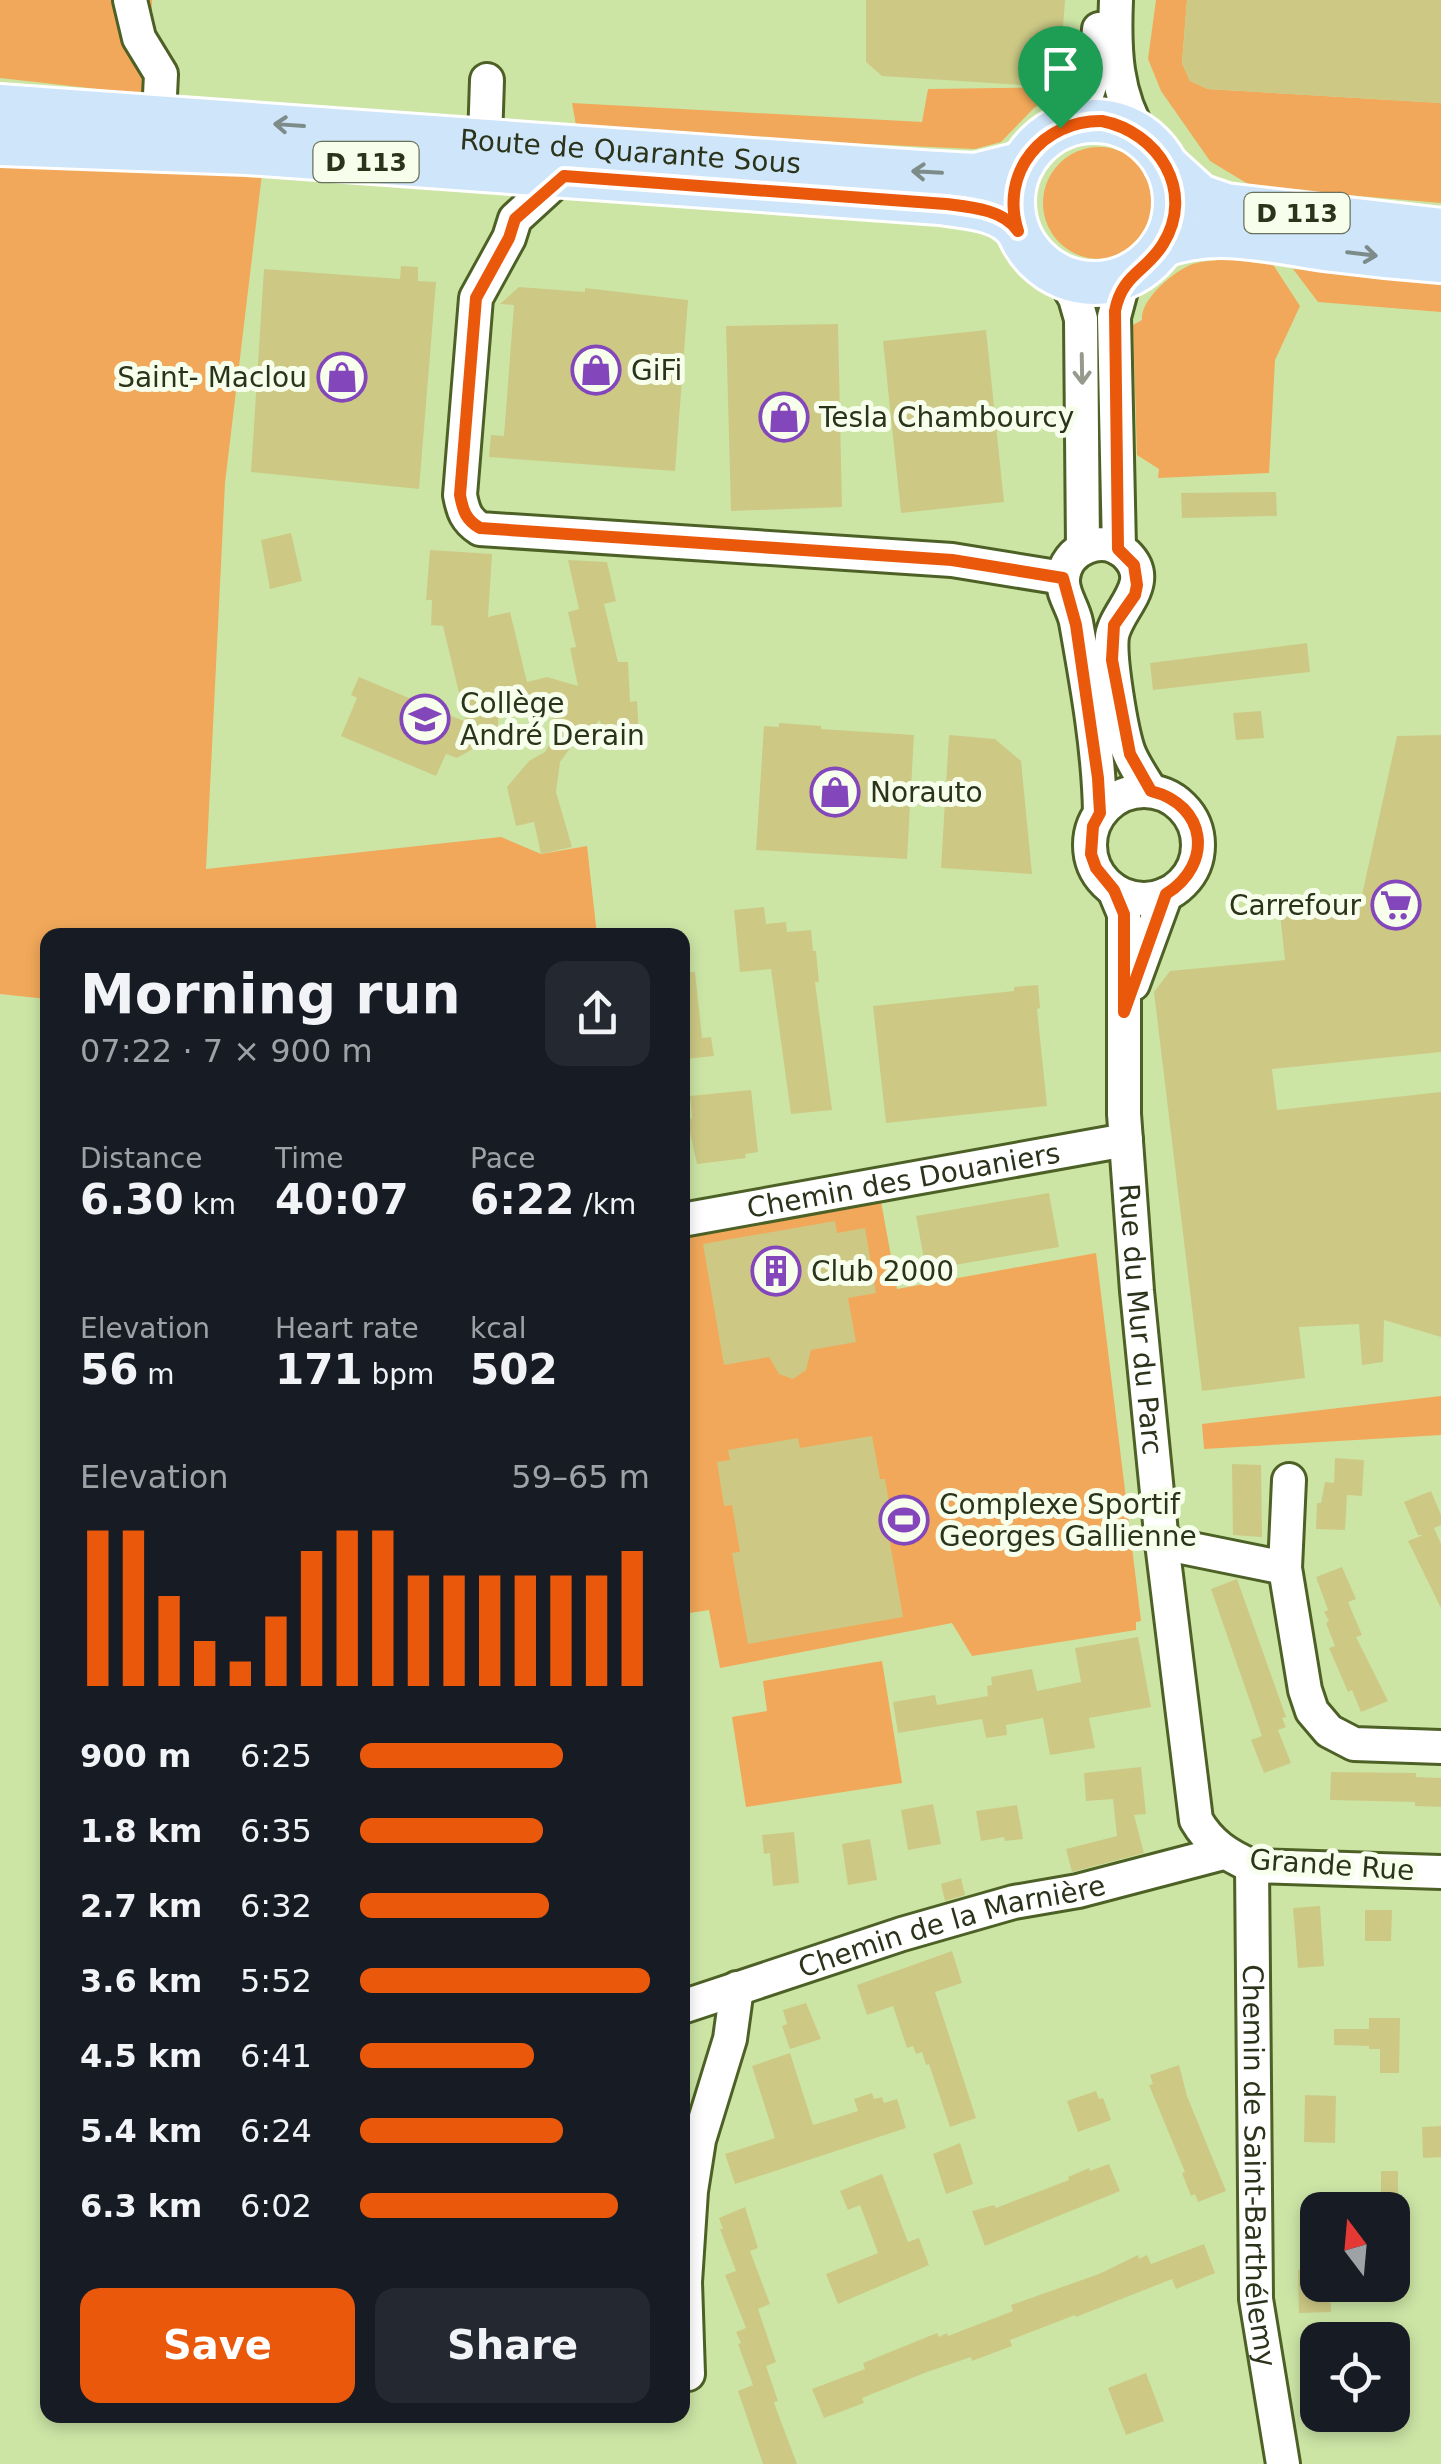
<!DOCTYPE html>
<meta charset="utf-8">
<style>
body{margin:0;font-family:"DejaVu Sans",sans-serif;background:#242831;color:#f1f3f6;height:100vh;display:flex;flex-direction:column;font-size:38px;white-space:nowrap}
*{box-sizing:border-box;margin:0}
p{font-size:32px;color:#9ea1a6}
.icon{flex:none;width:55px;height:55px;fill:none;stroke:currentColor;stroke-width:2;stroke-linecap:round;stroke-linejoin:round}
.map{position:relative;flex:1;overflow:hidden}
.drawer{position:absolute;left:40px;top:928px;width:650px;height:1495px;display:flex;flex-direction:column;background:#171b24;border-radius:20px;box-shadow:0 5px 15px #0003}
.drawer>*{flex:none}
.needle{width:65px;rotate:344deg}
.fabs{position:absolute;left:1300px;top:2192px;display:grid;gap:20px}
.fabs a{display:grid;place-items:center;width:110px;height:110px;border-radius:20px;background:#171b24;box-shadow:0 5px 15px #0003;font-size:50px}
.pin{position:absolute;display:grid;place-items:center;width:85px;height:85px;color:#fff;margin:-102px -42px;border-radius:50% 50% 50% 0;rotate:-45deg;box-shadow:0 0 10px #0007}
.pin .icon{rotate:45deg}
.round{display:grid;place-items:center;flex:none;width:105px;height:105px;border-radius:20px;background:#242831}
.headline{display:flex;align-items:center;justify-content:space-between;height:170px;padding:0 40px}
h1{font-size:55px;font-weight:700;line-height:75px}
.stats{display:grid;grid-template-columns:repeat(3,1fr);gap:15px;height:170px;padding:10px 40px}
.stats div{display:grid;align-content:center}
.stats b{font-size:42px;font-weight:700}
.stats small{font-size:28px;font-weight:400}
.stats p{font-size:28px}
.chart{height:280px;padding:20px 40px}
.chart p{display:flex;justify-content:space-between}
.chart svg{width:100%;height:180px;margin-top:10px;stroke:#ea580c;stroke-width:6}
.cta{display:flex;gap:20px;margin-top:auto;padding:20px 40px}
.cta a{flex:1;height:115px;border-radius:20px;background:#ea580c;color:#fff;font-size:40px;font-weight:700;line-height:115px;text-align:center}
.cta a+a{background:#242831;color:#f1f3f6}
ul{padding:0 40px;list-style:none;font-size:32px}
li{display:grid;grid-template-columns:160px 120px 1fr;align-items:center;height:75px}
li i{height:25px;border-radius:12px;background:#ea580c}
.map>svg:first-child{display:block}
.green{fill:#f1a85a}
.building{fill:#cdc985}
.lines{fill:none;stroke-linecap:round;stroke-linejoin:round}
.minor-casing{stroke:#4d6126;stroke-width:38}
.major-casing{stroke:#fff;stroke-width:48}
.minor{stroke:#fff;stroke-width:32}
.major{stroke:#cfe5f9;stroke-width:42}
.oneway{stroke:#7d8c8a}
.oneway2{stroke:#959a8d}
.route-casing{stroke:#fff;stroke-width:20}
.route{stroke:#ea580c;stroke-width:12}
.labels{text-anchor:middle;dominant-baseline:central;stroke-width:10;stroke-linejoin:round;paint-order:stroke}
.shield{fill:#f7ffec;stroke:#68715a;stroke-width:2.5}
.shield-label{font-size:25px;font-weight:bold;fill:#2b341b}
.street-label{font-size:28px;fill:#2b341b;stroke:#f7ffec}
.poi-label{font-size:28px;fill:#2b341b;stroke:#f7ffec;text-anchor:start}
</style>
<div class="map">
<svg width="1441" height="2464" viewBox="0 0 1441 2464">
<rect width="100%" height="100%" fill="#cce5a5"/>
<path class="green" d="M0,0H152L151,95L0,78Z
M1156,0H1187L1182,63L1190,81L1208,89L1441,103V203L1253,187L1210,161L1161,91L1148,59Z
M1066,87L1034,108L1001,142L975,149L577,131L572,103L922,122L928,89Z
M1043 203a56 56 0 1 1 112 0a56 56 0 1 1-112 0Z
M0,161L262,174L225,483L206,869L501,837L541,854L587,846L597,935H48L47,999L0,994Z
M1223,259L1272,263L1300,306L1275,360L1269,473L1158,478L1159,469L1137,455L1133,325L1142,320C1140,300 1172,273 1190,265C1200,261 1213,261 1223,259Z
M1293,269L1441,279V312L1318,302Z
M880,1196L897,1289L1096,1253L1141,1621L1136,1622V1630L972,1656L952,1623L720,1668L709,1610L683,1614V1231Z
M1441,1396V1435L1204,1449L1202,1424Z
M882,1661L902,1783L746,1807L732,1717L767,1711L763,1681Z"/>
<path class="building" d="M866,0H1065L1060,67L1053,79L1037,86L882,76L866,62Z
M1187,0H1441V103L1208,89L1190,81L1182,63Z
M401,266L418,267V281L436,282L419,489L251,472L264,269L400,279Z
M519,287L585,292V288L688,300L675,471L489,457L491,435L504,436L514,305L500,304Z
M838,324L842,507L731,511L726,326Z
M986,330L1004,502L901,513L883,341Z
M1276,492L1277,516L1182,518L1181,493Z
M291,533L302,581L270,589L261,540Z
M430,550L492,554L488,617L510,612L527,682L547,677L578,686L570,648L576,647L568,612L579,609L568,560L607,562L616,601L604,604L618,662H628L630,702L637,701L639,736L605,742L600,720L571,747L560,762L556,792L572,847L541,854L534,822L516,826L507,787L529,761L545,752L555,735L552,716L536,702L519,701L509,704L499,712L497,735L489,745L476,747L457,758L446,754L436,776L341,736L357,698L351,695L359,677L466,722L443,626L431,625L432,600H426Z
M1307,643L1310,672L1153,690L1150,663Z
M1261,711L1264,738L1236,740L1233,713Z
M779,723L821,726V729L914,735L907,859L756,850L764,726L779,727Z
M949,735L995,739L1021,761L1032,874L941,868Z
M1441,735V1052L1272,1069L1277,1110L1441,1092V1337L1384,1320L1383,1362L1362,1365L1359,1324L1299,1327L1305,1378L1202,1391L1154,992L1170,971L1285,960L1280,913L1360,904L1397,736Z
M764,907L766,924L786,922L787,932L811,930L813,951H816L819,982H815L832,1110L791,1114L771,969L740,972L734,910Z
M682,972H695L702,1038L711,1037L714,1056L685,1059Z
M1038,985L1040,1008L1037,1009L1047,1106L886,1123L873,1006L1014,991V987Z
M751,1090L758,1152L745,1154L746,1158L697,1164L687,1119L692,1118L690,1096Z
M1049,1193L1059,1247L926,1270L916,1216Z
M835,1221L837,1233L865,1228L876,1293L848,1298L856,1342L811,1350L806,1370L793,1379L779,1374L769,1357L724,1365L703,1244Z
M872,1436L880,1479H885L893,1525L887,1526L903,1617L748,1644L732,1553L740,1552L732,1505L724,1506L717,1462L730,1460L728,1450L798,1438L800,1448Z
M1335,1458L1364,1460L1362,1496L1347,1495L1345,1530L1316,1529L1317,1503H1321L1325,1482L1334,1483Z
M1232,1464L1261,1465L1262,1537L1233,1535Z
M1431,1491L1441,1515V1525L1434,1528L1441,1544V1608L1408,1541L1423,1535H1418L1404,1502Z
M1342,1567L1356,1599L1348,1602L1362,1635L1356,1637L1388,1701L1361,1712L1352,1690L1348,1692L1329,1648L1335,1646L1326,1623L1329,1621L1324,1612L1328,1610L1316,1577Z
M1237,1579L1286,1717L1282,1718L1286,1727L1278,1730L1291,1763L1264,1773L1251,1740L1262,1736L1211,1589Z
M1138,1637L1151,1707L1089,1718L1095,1748L1050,1755L1043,1718L1006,1725L1007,1735L986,1738L982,1719L898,1733L893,1702L935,1695L937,1705L988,1696L987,1686L992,1685L991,1677L1032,1669L1037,1691L1081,1682L1075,1648Z
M1141,1767L1146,1814L1134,1815L1144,1853L1072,1872L1066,1849L1117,1836L1113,1799L1086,1801L1084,1773Z
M1331,1772L1416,1773V1777L1441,1778V1807L1415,1806V1802L1330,1800Z
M933,1804L941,1844L908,1850L901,1810Z
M1017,1805L1023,1839L1005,1841L1004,1837L981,1841L976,1811Z
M794,1832L799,1883L773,1886L770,1853L764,1854L762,1835Z
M870,1839L877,1880L848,1885L842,1844Z
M961,1878L965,1895L945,1901L941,1884Z
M1320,1906L1324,1966L1298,1968L1293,1908Z
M1365,1910H1392L1391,1941H1365Z
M952,1951L962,1983L935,1992L976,2118L950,2127L929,2064L926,2065L922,2052L916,2054L913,2046L907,2048L893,2006L867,2015L857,1985Z
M806,2003L821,2039L790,2049L782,2026L787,2024L783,2010Z
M1369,2018H1400L1399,2073H1380V2049H1369V2046L1334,2045V2029H1369Z
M790,2053L813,2125L858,2111L854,2099L872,2093L874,2099L882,2097L884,2103L897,2099L906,2128L735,2184L725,2154L775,2138L752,2066Z
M1179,2065L1187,2096L1226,2191L1198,2202L1195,2194L1191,2196L1182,2173L1185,2172L1149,2085L1153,2084L1150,2075Z
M1096,2091L1099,2099L1103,2098L1111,2120L1078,2132L1067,2101Z
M1305,2095L1336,2096L1335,2143L1304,2142Z
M1441,2126V2157L1423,2158L1422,2127Z
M960,2143L973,2184L946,2194L933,2154Z
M1109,2164L1120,2191L985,2246L972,2211L994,2205L996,2208L1069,2180L1068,2177L1089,2168L1090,2171Z
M1381,2171H1398V2223H1392V2210H1381Z
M882,2174L908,2242L919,2238L929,2265L838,2304L826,2274L878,2253L860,2205L848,2210L840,2191Z
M745,2207L758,2248L750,2251L770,2304L758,2309L776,2362L766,2366L778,2401L774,2402L777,2411L797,2464H763L738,2391L753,2385L738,2344L741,2343L736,2332L746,2328L725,2275L736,2271L720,2229H723L719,2218Z
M1204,2244L1215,2273L1176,2289L1172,2279L1076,2317L1075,2315L1010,2340L1012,2346L972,2361L971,2357L927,2372L862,2398L864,2403L824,2418L812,2389L865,2369L863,2363L937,2333L939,2337L947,2333L948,2336L1013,2311L1011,2305L1099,2274L1138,2255L1139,2259L1147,2255L1151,2264Z
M1318,2269V2285H1330L1331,2312L1299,2313L1298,2270Z
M1146,2373L1164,2421L1126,2435L1108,2388Z"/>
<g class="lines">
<g class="minor-casing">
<g id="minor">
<path d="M130,0L139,38L161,74L159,117"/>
<path d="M1116,0C1114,49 1115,94 1142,137"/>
<path d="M1060,128C1093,106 1096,65 1099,29"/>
<path d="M485,140L487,80"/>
<path d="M563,175L515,219L509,238L476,298L460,495C463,511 466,520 480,529L952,560L1063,578"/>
<path d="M1062,276L1075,298L1081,319L1083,548"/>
<path d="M1119,549L1114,317L1122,287L1134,272"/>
<circle cx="1144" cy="845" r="54"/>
<path d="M1100,813C1099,750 1087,684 1076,622C1073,607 1062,594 1063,579C1065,548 1103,533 1126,554C1156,583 1117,608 1112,636C1109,658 1121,729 1128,750C1133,764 1143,778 1151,791"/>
<path id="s1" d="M1114,890L1124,914V1114L1137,1291L1162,1543L1196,1820C1210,1844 1227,1855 1252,1866L1441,1872"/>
<path d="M1133,984L1166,894"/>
<path id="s2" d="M682,1220L1126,1140"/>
<path d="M1289,1480L1285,1568L1305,1690L1312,1711L1329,1731L1354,1744L1441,1747"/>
<path d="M1162,1543L1285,1568"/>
<path id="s3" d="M1252,1866L1256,2299L1283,2464"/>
<path id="s4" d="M682,2007L902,1934L1014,1902L1078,1891L1223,1853"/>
<path d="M688,2374L685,2282L691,2191L699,2140L730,2039L737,1988"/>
</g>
</g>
<g class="major-casing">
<g id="major">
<path id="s5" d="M0,106L920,172L975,175L1023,163"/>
<circle cx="1094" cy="202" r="81"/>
<path d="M0,144L247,153L940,203C966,207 1002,208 1018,231"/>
<path d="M1166,165L1200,196L1226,205L1441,230"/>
<path d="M1162,246C1215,226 1270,241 1324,249C1363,254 1402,258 1441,261"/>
</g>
</g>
<use href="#minor" class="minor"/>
<use href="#major" class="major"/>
</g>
<defs><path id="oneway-shaft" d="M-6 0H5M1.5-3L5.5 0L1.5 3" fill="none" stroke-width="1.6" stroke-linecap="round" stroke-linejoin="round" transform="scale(2.5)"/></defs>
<g class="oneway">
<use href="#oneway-shaft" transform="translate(289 125) rotate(-176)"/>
<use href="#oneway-shaft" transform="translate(927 172) rotate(-177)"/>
<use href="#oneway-shaft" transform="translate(1362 254) rotate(7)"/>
</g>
<use class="oneway2" href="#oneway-shaft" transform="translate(1082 369) rotate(89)"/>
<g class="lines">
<g class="route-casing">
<path id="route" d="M1102,121C1158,132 1196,191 1163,244C1146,272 1122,274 1115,311L1118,549L1134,565L1137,585L1135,595L1114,625L1112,660L1130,754L1151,791C1207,805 1214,864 1166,894L1124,1012V914L1114,890L1096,868L1091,854L1093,826L1100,813L1098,778L1076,625L1063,578L952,560L480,528C466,520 463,511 460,495L476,298L509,238L515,219L564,176L946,204C970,207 1003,209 1018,231C999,172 1043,120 1102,121Z"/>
</g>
<use href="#route" class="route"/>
</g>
<defs>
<g id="shop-ring" transform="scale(2.5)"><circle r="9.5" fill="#f7ffec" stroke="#8446bb" stroke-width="1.5"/><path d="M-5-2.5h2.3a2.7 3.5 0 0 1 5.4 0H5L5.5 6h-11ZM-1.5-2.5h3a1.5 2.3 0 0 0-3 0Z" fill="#8446bb"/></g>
<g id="school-ring" transform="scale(2.5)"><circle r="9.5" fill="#f7ffec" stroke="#8446bb" stroke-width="1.5"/><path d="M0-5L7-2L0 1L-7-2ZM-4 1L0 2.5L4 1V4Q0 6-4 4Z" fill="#8446bb"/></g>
<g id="supermarket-ring" transform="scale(2.5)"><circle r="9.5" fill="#f7ffec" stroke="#8446bb" stroke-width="1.5"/><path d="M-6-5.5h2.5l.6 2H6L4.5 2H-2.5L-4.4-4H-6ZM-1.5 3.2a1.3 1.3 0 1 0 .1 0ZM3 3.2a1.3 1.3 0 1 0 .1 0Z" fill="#8446bb"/></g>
<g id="building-ring" transform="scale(2.5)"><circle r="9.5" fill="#f7ffec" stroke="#8446bb" stroke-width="1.5"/><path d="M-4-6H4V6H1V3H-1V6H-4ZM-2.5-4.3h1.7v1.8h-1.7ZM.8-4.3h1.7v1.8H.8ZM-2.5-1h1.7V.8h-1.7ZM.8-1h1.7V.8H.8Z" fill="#8446bb"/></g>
<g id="stadium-ring" transform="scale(2.5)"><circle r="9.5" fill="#f7ffec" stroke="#8446bb" stroke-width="1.5"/><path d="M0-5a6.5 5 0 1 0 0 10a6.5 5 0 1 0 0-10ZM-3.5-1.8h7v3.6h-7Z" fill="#8446bb"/></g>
</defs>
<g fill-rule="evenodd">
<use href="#shop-ring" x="596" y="370"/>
<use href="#shop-ring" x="342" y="377"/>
<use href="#shop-ring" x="784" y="417"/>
<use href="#school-ring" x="425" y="719"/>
<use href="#shop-ring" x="835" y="792"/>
<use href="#supermarket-ring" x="1396" y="905"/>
<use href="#building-ring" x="776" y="1271"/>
<use href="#stadium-ring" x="904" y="1520"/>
</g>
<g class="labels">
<g class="shield">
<rect x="313.5" y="142" width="105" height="40" rx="8"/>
<rect x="1244.5" y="193" width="105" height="40" rx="8"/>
</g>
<g class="shield-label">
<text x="366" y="162">D 113</text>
<text x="1297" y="213">D 113</text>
</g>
<g class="street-label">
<text stroke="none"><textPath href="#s5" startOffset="632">Route de Quarante Sous</textPath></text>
<text stroke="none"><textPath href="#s2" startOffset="225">Chemin des Douaniers</textPath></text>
<text stroke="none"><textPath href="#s1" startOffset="432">Rue du Mur du Parc</textPath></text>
<text transform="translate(1332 1865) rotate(4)">Grande Rue</text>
<text stroke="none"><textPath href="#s4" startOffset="282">Chemin de la Marnière</textPath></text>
<text stroke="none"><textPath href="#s3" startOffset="300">Chemin de Saint-Barthélemy</textPath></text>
</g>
<g class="poi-label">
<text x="631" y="370">GiFi</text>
<text x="307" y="377" text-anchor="end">Saint- Maclou</text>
<text x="819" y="417">Tesla Chambourcy</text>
<text x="460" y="703">Collège<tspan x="460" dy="32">André Derain</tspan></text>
<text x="870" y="792">Norauto</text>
<text x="1361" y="905" text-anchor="end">Carrefour</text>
<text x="811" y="1271">Club 2000</text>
<text x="939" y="1504">Complexe Sportif<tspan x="939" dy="32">Georges Gallienne</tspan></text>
</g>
</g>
</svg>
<div class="fabs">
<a><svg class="needle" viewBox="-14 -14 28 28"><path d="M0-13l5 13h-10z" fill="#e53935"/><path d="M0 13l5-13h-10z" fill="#9ea1a6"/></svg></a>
<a><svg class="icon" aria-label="locate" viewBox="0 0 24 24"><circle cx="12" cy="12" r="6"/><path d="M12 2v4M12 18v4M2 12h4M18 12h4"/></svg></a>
</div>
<div class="pin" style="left:1060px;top:128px;background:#1e9e55"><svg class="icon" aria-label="arrive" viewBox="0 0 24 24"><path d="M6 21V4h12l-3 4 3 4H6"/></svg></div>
<section class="drawer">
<div class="headline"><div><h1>Morning run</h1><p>07:22 · 7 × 900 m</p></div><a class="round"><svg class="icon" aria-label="share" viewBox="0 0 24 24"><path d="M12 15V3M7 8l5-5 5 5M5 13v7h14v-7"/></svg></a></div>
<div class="stats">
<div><p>Distance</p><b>6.30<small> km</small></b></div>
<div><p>Time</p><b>40:07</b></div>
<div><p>Pace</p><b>6:22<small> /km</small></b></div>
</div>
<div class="stats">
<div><p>Elevation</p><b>56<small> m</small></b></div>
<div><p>Heart rate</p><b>171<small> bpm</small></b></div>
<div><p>kcal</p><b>502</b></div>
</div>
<div class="chart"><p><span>Elevation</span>59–65 m</p>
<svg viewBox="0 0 160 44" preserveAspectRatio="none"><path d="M5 44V6M15 44V6M25 44V22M35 44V33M45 44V38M55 44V27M65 44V11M75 44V6M85 44V6M95 44V17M105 44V17M115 44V17M125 44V17M135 44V17M145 44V17M155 44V11"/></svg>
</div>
<ul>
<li><b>900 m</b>6:25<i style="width:70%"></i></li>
<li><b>1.8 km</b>6:35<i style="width:63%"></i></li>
<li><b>2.7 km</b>6:32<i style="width:65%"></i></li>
<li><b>3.6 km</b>5:52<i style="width:100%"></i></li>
<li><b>4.5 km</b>6:41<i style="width:60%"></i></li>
<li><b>5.4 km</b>6:24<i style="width:70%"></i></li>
<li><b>6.3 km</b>6:02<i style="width:89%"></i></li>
</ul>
<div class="cta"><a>Save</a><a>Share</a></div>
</section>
</div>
